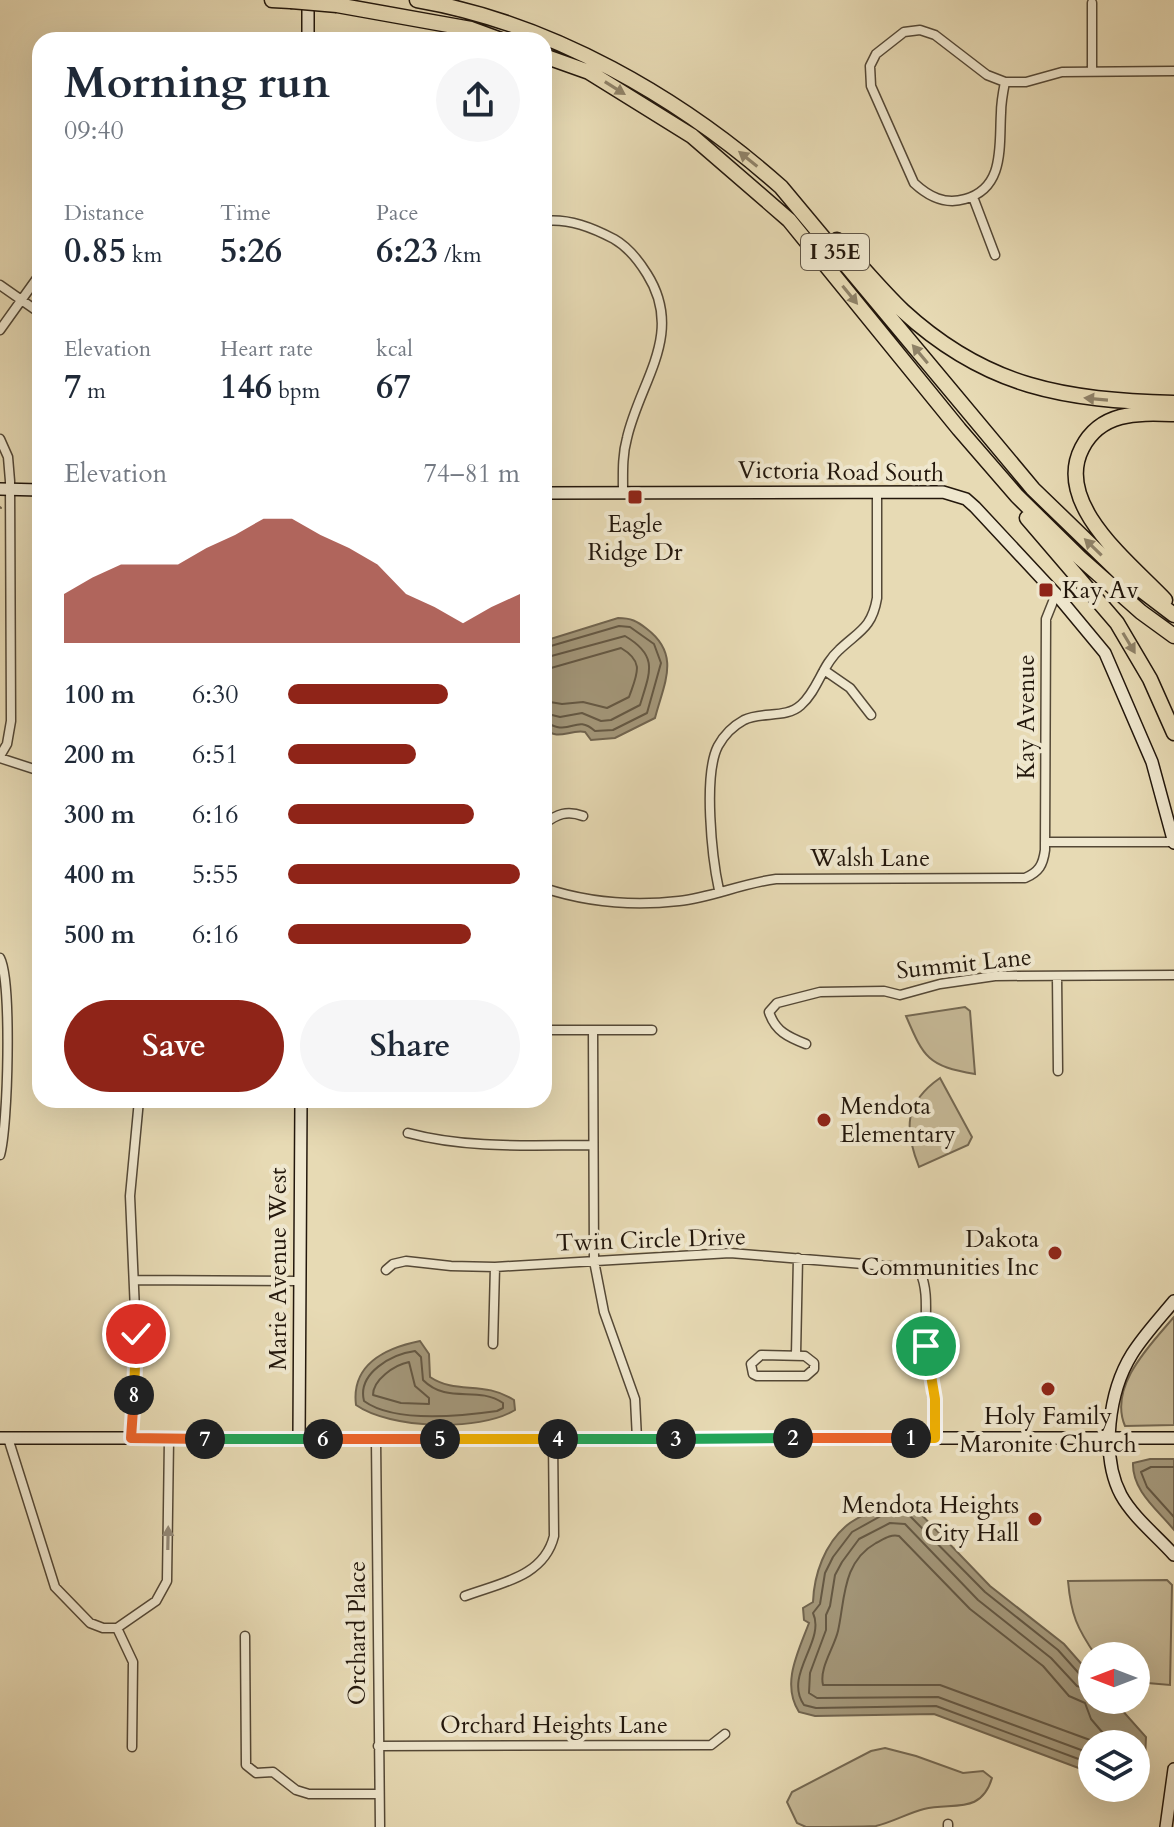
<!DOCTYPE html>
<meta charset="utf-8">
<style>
body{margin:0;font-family:Cardo,serif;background:#f6f6f7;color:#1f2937;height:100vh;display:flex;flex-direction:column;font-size:30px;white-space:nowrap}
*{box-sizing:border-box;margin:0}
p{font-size:26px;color:#747a83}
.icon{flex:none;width:44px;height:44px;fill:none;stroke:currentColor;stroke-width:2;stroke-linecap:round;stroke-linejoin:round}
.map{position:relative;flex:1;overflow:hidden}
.drawer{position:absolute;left:32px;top:32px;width:520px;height:1076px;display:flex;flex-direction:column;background:#fff;border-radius:24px;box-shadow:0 8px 32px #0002}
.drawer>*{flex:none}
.needle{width:52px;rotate:270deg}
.buttons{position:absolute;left:1078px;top:1642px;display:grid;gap:16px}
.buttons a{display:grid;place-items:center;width:72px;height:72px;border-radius:50%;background:#fff;box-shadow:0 8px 32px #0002;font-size:40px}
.pin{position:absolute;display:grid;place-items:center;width:68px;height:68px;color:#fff;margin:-34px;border:4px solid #fff;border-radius:50%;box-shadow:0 2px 8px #0007}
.km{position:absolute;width:40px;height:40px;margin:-20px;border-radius:50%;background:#222;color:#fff;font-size:22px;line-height:40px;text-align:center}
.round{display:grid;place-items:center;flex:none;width:84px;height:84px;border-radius:42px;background:#f6f6f7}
.overview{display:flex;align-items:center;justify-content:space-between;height:136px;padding:0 32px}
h1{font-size:44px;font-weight:700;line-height:60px}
.stats{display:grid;grid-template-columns:repeat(3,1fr);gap:12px;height:136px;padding:8px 32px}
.stats div{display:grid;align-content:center}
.stats b{font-size:34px;font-weight:700}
.stats small{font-size:22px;font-weight:400}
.stats p{font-size:22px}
.chart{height:224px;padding:16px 32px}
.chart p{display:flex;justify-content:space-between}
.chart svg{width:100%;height:144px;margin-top:8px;fill:#8f2418;opacity:.7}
.action{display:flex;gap:16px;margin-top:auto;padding:16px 32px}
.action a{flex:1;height:92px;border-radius:48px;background:#8f2418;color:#fff;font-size:32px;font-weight:700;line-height:92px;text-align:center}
.action a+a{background:#f6f6f7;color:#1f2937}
ul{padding:0 32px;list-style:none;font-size:26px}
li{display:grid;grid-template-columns:128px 96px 1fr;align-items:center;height:60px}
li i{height:20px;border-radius:10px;background:#8f2418}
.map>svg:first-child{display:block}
.green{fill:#c6b997;stroke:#746852;stroke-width:2}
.water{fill:#a4987b;stroke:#70644f;stroke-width:2}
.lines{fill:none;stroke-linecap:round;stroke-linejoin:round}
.shore{stroke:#645844;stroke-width:2}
.stream{stroke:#70644f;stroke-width:2}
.street-casing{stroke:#544836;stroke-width:11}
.secondary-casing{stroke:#23170c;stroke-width:14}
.highway-casing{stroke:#23170c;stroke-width:17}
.street{stroke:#efe7ce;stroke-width:8}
.secondary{stroke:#efe7ce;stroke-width:11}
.highway{stroke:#e7dab4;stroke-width:14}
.highway-bridge-casing{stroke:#23170c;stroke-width:17;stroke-linecap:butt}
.highway-bridge{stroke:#e7dab4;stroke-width:14}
.oneway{fill:#8f8268}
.oneway2{fill:#938977}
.split-1-casing{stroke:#fff;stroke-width:16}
.split-2-casing{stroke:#fff;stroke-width:16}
.split-3-casing{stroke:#fff;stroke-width:16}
.split-4-casing{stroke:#fff;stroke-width:16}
.split-5-casing{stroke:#fff;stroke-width:16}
.split-6-casing{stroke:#fff;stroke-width:16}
.split-7-casing{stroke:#fff;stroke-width:16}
.split-8-casing{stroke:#fff;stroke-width:16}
.split-9-casing{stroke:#fff;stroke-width:16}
.split-1{stroke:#f5b400;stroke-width:10}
.split-2{stroke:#f0652b;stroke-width:10}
.split-3{stroke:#22a559;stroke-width:10}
.split-4{stroke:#22a559;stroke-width:10}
.split-5{stroke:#f5b400;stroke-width:10}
.split-6{stroke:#f0652b;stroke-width:10}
.split-7{stroke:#22a559;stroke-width:10}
.split-8{stroke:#f0652b;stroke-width:10}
.split-9{stroke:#f5b400;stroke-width:10}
.poi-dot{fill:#8f2418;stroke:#efe7ce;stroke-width:3}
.labels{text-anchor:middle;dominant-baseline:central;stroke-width:8;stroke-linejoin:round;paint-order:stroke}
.shield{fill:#efe7ce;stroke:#605546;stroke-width:2}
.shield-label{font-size:22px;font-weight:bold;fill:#23170c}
.street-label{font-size:24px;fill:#23170c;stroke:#efe7ce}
.poi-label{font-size:24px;fill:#23170c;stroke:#efe7ce}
</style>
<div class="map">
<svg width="1174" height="1827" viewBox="0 0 1174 1827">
<rect width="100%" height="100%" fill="#e7dab4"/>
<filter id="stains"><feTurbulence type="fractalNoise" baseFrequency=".0025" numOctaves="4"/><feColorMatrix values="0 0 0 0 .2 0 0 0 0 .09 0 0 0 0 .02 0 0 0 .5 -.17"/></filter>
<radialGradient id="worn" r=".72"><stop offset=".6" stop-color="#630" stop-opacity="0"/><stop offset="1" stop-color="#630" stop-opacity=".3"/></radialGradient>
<path class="green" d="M965,1007L970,1011L975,1074C928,1066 924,1058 906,1016Z
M940,1078L972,1137L968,1145L919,1167C904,1129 904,1103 940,1078Z
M1174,1317V1425L1125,1426C1108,1386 1151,1344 1174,1317Z
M1167,1580L1172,1585L1170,1685L1136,1682V1656H1096C1077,1628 1071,1615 1068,1581Z
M885,1748L916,1756L963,1773L983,1771L992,1778C981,1815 953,1802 924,1809C908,1813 893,1822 876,1826C855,1827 828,1827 806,1827L797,1823L787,1802L792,1792L871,1751Z"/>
<path class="water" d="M618,618C631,618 637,621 647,629C681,655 664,683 655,718L615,738L591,740L585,732C569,729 558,742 544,728V641Z
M420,1341L429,1354L430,1377C457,1395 483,1380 514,1400L515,1410C479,1432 390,1429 356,1405C351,1365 385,1348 420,1341Z
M1150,1459H1174V1530C1158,1510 1132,1491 1133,1463Z
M886,1504L913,1506L990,1586L1064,1644L1092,1676V1700H1113L1146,1737L1145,1760L1136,1772V1744H1092V1773L934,1714L815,1716L799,1712C781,1684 798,1652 809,1623L804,1620L803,1608L813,1602C814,1574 825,1544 846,1526C857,1516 874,1511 886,1504Z"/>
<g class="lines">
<path class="shore" d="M544,648L619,626L630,627L654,644L661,663L647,713L613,730L595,731C578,716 573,731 557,727C552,726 549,723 544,723
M544,658L625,636C659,656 650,672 640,705L611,720L601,721L582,713L560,717L544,713
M544,670L621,648C645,662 637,674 629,697L607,708L583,702L562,704L544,701
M415,1351L421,1357L423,1380C448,1405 477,1385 503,1403V1408L497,1411C462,1416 394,1423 364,1401C357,1373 392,1354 415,1351Z
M409,1362L415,1386L429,1398V1404L401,1403L373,1395C373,1380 394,1365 409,1362Z
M1174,1467H1151L1141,1472L1147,1487L1174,1517
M1092,1681L1084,1679L1058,1650L985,1592L908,1514L888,1512L852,1532L833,1557L825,1573L820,1604L813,1613C826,1641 783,1675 804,1705L816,1708L936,1706L1092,1764
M1092,1691L1077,1686L1051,1658L978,1600L905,1524L890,1523L859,1539L842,1562L835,1575L830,1606L826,1615V1630L810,1673L809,1693L817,1698L938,1697L1092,1754
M1101,1744L940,1685H823C819,1668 834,1648 838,1631C845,1600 842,1562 876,1543C884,1539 890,1534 899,1536L970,1609L1043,1666L1069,1696L1085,1703L1091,1719L1108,1739L1107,1744"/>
<path class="stream" d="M0,507L1,508"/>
<g class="street-casing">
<path id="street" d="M1092,3V71
M1005,82C1003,92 1001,103 1001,113C999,146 1005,188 965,199C945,205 929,197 914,183L871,86L870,66L876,54L904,32L920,30L935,35L987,75L1005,82H1026L1062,72L1174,71
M973,197L995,255
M544,221C569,218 593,228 614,239C628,247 639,261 647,274C685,334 640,381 627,438C622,456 623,474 623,493
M0,285L40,313
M0,330L40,274
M0,439L8,457L10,481L11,721L7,744L0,756
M824,670L850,688L871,715
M0,758L40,771
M544,824C557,814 567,810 583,816
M1045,842H1174
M544,888C586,902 634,906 679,901C710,898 743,883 776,879L1025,878C1039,872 1043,865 1045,850L1046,619L1056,594
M719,890C712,858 703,775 718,746C724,735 733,726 744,720C762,711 786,719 801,705C818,690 822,665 839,650C859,631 872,628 877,598V492
M0,958C12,981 8,1128 0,1155
M1057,976L1058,1071
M544,1030H652
M593,1030L594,1261L604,1312L635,1399L637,1439
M806,1044C788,1037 775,1031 769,1012L777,1003L820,992L884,991L900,995L940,984L995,976L1174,975
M408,1133C468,1149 530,1145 592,1145
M386,1270L393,1264L406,1261L451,1266L495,1267L730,1253L912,1268L920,1272C930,1293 924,1320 926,1342C929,1375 935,1404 935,1438
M134,1280L300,1281
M493,1344L495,1267
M761,1355L805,1356L814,1363V1369L806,1376H757L753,1374L751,1364Z
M796,1355L798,1258
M8,1438L55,1587L90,1623L103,1628H117L156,1601L167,1581L169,1439
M131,1438L136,1334L130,1196L139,1100
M376,1439L380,1827
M465,1596C500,1583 544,1577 554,1536L553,1439
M117,1628L133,1662L132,1747
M245,1636L246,1765L256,1773L273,1772L296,1790L309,1794H379
M378,1746L711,1745L725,1734
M948,1824V1827"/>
</g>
<g class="secondary-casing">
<path id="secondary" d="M308,40V0
M0,489L40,490
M544,493L943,492L966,499L975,507L1056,594L1105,653L1152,762L1174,843
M1174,1301C1160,1318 1144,1335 1132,1354C1109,1391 1100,1455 1121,1495C1133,1517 1157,1536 1174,1555
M0,1438H1174
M299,1439L301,1100
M1166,1827L1174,1769"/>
</g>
<g class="highway-casing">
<path id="highway" d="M272,0L291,1
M417,0C551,23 681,98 781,187L1033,489L1124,577L1174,615
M337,5L471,29L501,40
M544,56L589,72L692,136L789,220L959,429L1017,496L1080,558L1141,612L1174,636
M837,240C859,263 880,289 903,311C987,388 1065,400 1174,403
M1027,518L1117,623L1150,679L1174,733
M1165,600C1130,563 1053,504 1082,448C1101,411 1138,413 1174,414"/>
</g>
<use href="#street" class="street"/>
<use href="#secondary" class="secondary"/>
<use href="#highway" class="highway"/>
<g class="highway-bridge-casing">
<path id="highway-bridge" d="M291,1L337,5"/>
</g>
<use href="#highway-bridge" class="highway-bridge"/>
</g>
<defs><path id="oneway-solid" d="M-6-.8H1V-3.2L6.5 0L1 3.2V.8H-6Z" transform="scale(2)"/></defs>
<g class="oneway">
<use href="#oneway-solid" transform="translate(615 88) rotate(32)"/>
<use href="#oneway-solid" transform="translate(748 159) rotate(-141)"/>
<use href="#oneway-solid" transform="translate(850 295) rotate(51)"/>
<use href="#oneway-solid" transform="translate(920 354) rotate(-130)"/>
<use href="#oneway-solid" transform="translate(1096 399) rotate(-175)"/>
<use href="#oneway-solid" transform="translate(1093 547) rotate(-136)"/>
<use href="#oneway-solid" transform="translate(1129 643) rotate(59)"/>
</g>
<use class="oneway2" href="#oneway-solid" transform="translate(168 1538) rotate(-89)"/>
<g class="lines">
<g class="split-1-casing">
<path id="split-1" d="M911,1438H935V1399L926,1346"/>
</g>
<g class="split-2-casing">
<path id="split-2" d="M793,1438H911"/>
</g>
<g class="split-3-casing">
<path id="split-3" d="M676,1439L793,1438"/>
</g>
<g class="split-4-casing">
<path id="split-4" d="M558,1439H676"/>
</g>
<g class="split-5-casing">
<path id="split-5" d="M440,1439H558"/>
</g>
<g class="split-6-casing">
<path id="split-6" d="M323,1439H440"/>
</g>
<g class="split-7-casing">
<path id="split-7" d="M205,1439H323"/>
</g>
<g class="split-8-casing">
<path id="split-8" d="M134,1395L131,1438L205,1439"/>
</g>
<g class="split-9-casing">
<path id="split-9" d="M134,1395L136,1334"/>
</g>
<use href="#split-1" class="split-1"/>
<use href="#split-2" class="split-2"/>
<use href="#split-3" class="split-3"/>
<use href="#split-4" class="split-4"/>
<use href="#split-5" class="split-5"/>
<use href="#split-6" class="split-6"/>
<use href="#split-7" class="split-7"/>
<use href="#split-8" class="split-8"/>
<use href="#split-9" class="split-9"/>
</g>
<g class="poi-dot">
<rect x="627" y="489" width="16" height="16" rx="4"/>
<rect x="1038" y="582" width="16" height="16" rx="4"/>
<circle cx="824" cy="1120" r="8"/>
<circle cx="1055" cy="1253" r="8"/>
<circle cx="1048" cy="1389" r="8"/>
<circle cx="1035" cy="1519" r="8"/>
</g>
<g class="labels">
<rect class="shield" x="801" y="234" width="68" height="36" rx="6"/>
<g class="shield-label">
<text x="835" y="252">I 35E</text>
</g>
<g class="street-label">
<text transform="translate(841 472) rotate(1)">Victoria Road South</text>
<text transform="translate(1026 717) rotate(-90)">Kay Avenue</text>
<text x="870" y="858">Walsh Lane</text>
<text transform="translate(964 964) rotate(-6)">Summit Lane</text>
<text transform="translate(651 1240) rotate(-2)">Twin Circle Drive</text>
<text transform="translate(278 1269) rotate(-90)">Marie Avenue West</text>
<text transform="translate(357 1633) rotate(-90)">Orchard Place</text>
<text x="554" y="1725">Orchard Heights Lane</text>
</g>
<g class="poi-label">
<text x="635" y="524">Eagle<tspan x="635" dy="28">Ridge Dr</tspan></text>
<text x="1062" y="590" text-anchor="start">Kay Av</text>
<text x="840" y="1106" text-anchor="start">Mendota<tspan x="840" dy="28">Elementary</tspan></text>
<text x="1039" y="1239" text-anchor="end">Dakota<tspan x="1039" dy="28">Communities Inc</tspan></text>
<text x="1048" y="1416">Holy Family<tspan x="1048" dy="28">Maronite Church</tspan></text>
<text x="1019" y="1505" text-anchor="end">Mendota Heights<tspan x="1019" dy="28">City Hall</tspan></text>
</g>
</g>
<rect width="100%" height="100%" filter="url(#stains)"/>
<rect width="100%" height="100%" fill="url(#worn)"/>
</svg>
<div class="buttons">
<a><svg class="needle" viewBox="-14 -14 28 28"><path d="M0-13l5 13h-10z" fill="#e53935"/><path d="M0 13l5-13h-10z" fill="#747a83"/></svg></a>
<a><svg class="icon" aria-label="layers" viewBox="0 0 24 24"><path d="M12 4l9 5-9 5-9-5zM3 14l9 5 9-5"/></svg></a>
</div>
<div class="pin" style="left:926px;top:1346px;background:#1e9e55"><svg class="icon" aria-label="arrive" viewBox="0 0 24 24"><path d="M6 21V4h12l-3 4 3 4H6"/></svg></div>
<div class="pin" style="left:136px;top:1334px;background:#d93025"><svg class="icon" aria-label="check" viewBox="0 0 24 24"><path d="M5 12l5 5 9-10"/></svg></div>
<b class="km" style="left:911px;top:1438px">1</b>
<b class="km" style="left:793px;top:1438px">2</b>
<b class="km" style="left:676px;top:1439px">3</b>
<b class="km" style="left:558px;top:1439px">4</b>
<b class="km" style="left:440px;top:1439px">5</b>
<b class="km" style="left:323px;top:1439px">6</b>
<b class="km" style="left:205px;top:1439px">7</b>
<b class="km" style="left:134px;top:1395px">8</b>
<section class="drawer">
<div class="overview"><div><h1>Morning run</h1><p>09:40</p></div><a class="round"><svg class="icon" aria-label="share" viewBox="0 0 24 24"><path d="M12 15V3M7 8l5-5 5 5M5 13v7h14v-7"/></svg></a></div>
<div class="stats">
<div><p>Distance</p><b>0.85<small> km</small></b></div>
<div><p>Time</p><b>5:26</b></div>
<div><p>Pace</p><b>6:23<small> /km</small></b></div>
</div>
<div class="stats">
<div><p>Elevation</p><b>7<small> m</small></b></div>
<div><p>Heart rate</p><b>146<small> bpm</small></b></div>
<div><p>kcal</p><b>67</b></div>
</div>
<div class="chart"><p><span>Elevation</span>74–81 m</p>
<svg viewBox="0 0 160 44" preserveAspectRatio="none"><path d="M0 44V29L10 24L20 20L30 20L40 20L50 15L60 11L70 6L80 6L90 11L100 15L110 20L120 29L130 33L140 38L150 33L160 29V44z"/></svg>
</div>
<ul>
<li><b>100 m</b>6:30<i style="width:69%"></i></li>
<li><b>200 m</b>6:51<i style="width:55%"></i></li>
<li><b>300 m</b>6:16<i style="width:80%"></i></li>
<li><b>400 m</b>5:55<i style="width:100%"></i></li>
<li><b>500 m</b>6:16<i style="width:79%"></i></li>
</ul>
<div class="action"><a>Save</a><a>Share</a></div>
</section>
</div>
